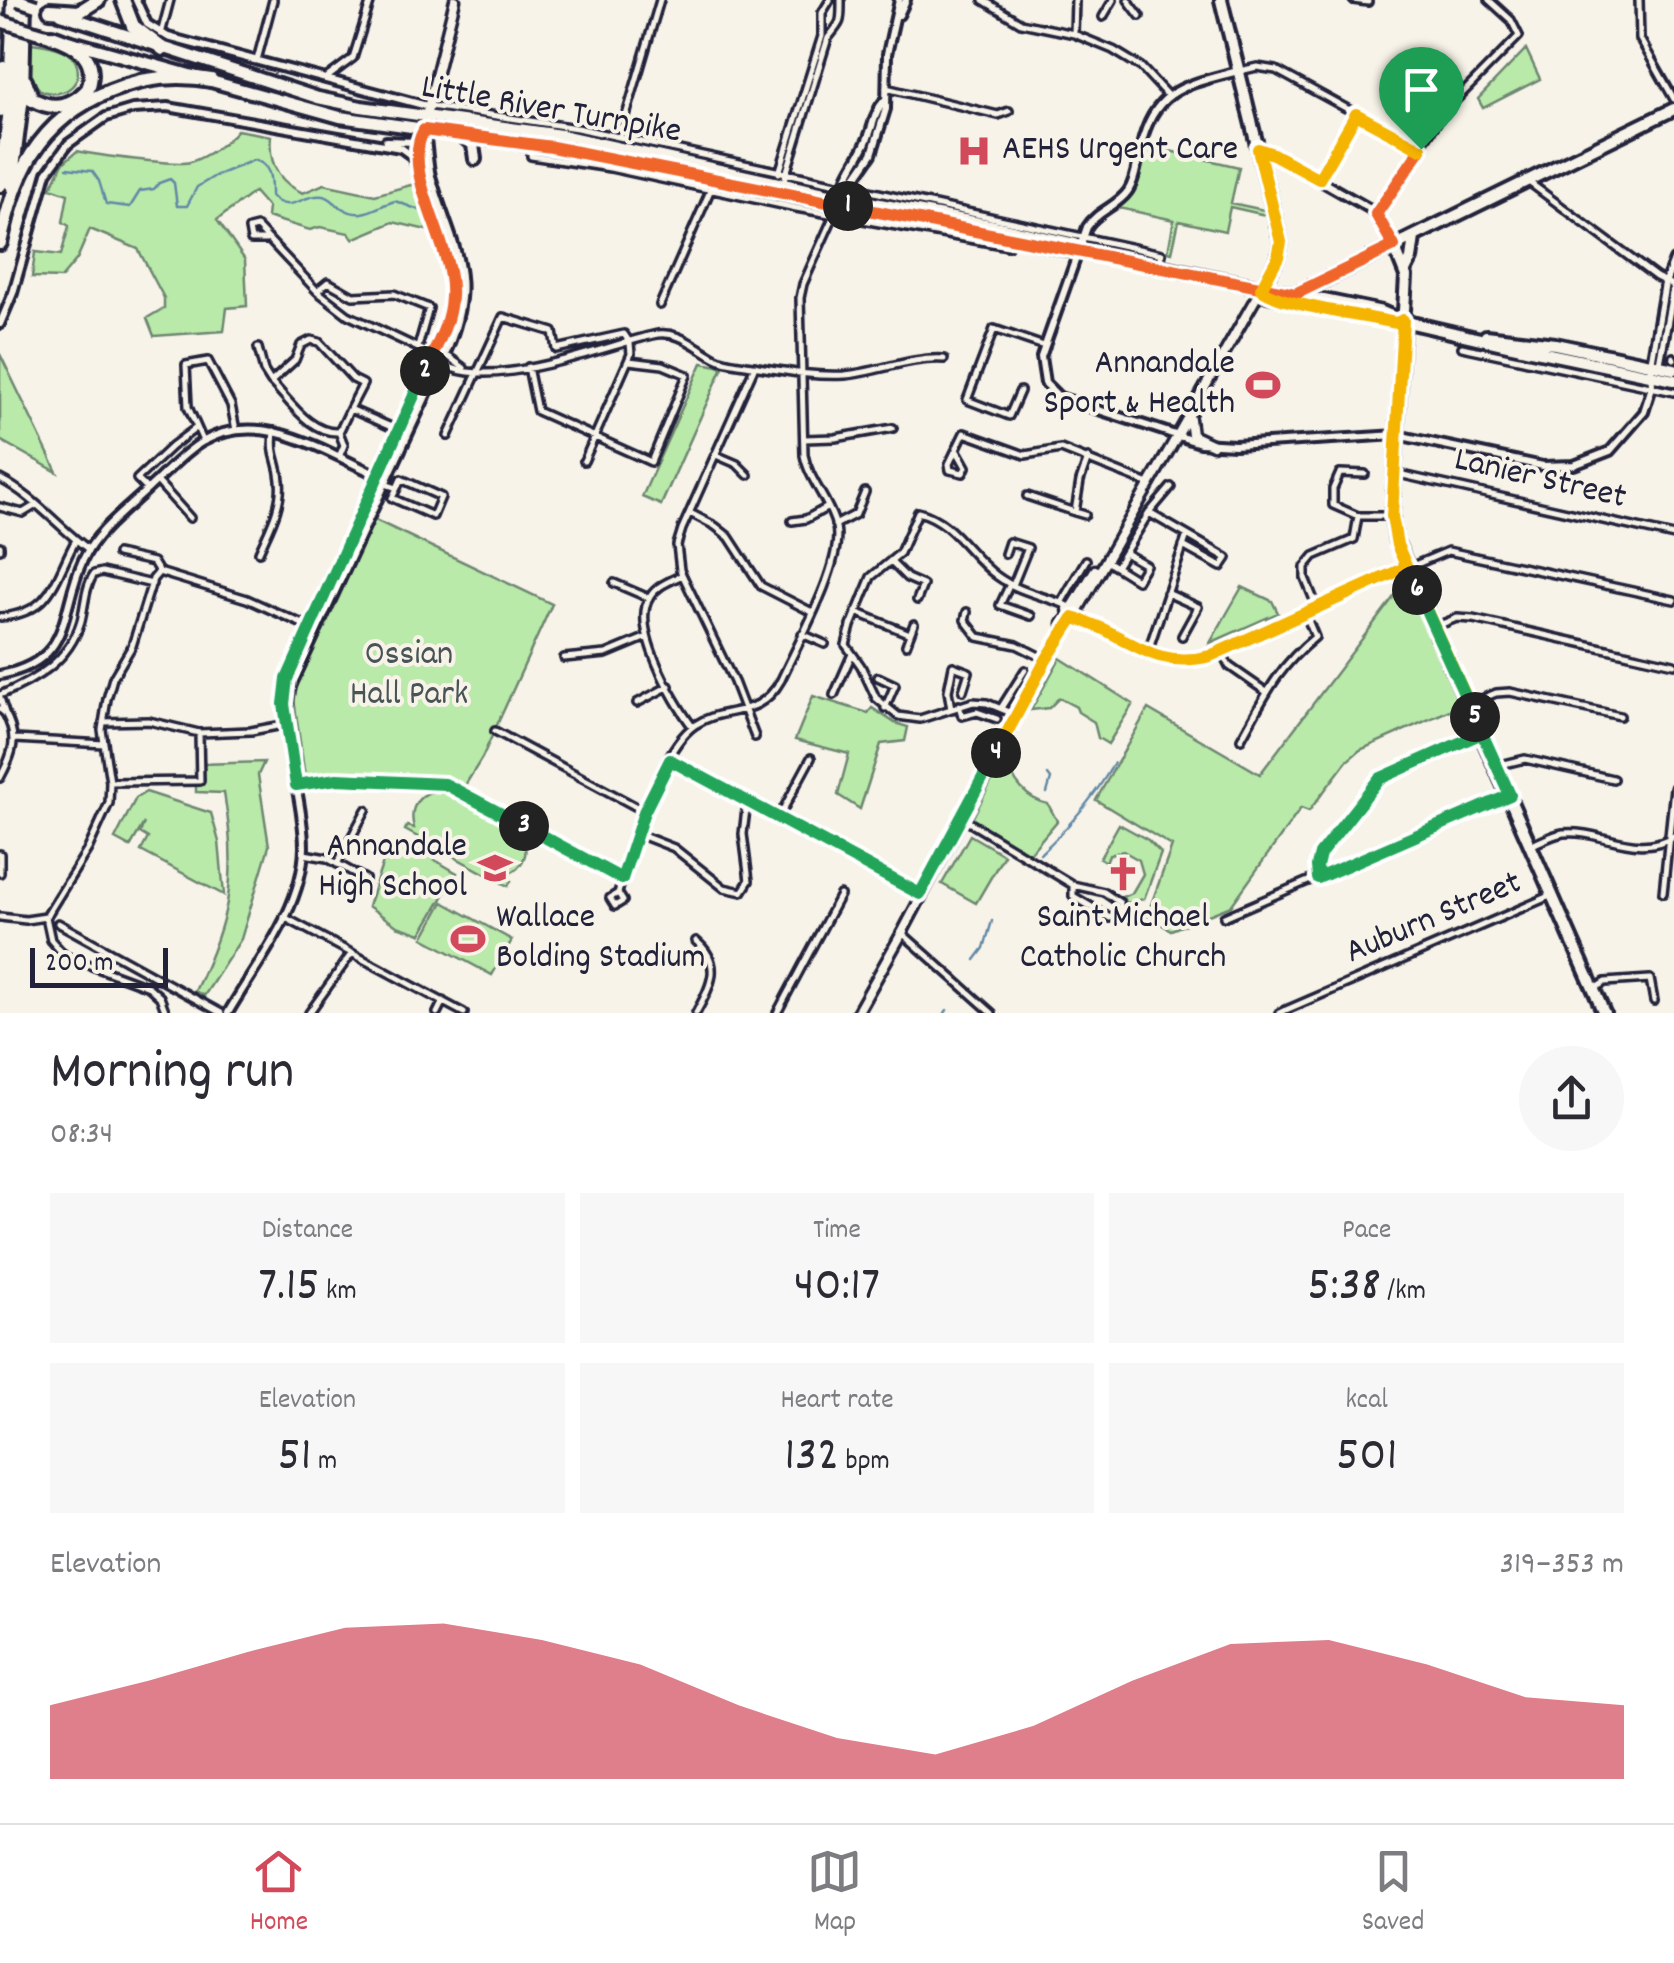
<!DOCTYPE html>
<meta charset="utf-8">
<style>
body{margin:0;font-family:Dekko,sans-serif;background:#f7f7f7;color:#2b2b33;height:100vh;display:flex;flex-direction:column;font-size:38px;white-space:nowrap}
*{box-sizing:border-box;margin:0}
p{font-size:32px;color:#7c7c81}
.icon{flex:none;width:55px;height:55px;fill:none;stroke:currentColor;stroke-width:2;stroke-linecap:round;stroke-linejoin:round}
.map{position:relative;height:1013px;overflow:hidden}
.sheet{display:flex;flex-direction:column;background:#fff;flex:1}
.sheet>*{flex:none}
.scale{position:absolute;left:30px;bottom:25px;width:138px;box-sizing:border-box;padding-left:10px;border:5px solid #22223b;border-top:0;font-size:28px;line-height:35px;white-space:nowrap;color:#22223b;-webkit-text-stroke:8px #f7f3e8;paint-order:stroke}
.pin{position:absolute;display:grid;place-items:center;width:85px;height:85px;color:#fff;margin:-102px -42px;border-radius:50% 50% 50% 0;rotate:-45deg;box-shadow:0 0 10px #0007}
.pin .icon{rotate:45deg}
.km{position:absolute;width:50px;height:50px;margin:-25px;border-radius:50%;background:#222;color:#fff;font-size:28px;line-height:50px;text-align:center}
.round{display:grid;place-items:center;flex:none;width:105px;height:105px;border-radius:52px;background:#f7f7f7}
.head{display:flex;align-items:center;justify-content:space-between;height:170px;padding:0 50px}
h1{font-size:55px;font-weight:600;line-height:75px}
.stats{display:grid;grid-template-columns:repeat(3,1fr);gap:15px;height:170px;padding:10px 50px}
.stats div{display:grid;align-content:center;border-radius:0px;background:#f7f7f7;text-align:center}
.stats b{font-size:50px;font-weight:600}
.stats small{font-size:28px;font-weight:400}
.stats p{font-size:28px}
.chart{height:280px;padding:20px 50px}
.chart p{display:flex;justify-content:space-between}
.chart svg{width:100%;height:180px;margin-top:10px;fill:#d1495b;opacity:.7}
.menu{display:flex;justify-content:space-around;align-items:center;height:140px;border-top:2px solid #e1e1e2;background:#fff;font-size:28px;color:#7c7c81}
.menu a{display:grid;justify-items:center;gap:5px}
.menu .active{color:#d1495b}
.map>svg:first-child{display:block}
.green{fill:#b9eaa9;stroke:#6e8672;stroke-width:2.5}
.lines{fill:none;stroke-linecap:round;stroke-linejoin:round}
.stream{stroke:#6289a6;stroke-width:2.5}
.minor-casing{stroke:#22223b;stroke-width:12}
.tertiary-casing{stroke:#22223b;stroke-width:14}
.secondary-casing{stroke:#22223b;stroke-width:15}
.primary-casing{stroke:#22223b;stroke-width:18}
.motorway-casing{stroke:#22223b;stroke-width:20}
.minor{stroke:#f7f3e8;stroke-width:5}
.tertiary{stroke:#f7f3e8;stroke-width:6}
.secondary{stroke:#f7f3e8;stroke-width:8}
.primary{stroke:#f7f3e8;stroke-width:10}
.motorway{stroke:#f7f3e8;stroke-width:12}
.primary-bridge-casing{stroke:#22223b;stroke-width:18;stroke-linecap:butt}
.primary-bridge{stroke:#f7f3e8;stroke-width:10}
.split-1-casing{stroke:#fff;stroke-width:20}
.split-2-casing{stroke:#fff;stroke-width:20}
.split-3-casing{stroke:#fff;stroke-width:20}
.split-4-casing{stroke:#fff;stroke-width:20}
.split-5-casing{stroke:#fff;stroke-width:20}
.split-6-casing{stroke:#fff;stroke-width:20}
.split-7-casing{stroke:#fff;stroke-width:20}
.split-1{stroke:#f0652b;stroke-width:12}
.split-2{stroke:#f0652b;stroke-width:12}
.split-3{stroke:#22a559;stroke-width:12}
.split-4{stroke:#22a559;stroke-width:12}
.split-5{stroke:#f5b400;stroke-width:12}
.split-6{stroke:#22a559;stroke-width:12}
.split-7{stroke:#f5b400;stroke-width:12}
.labels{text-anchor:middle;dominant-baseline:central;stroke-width:8;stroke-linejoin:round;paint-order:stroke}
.street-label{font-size:35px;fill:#22223b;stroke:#f7f3e8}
.poi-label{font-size:35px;fill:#22223b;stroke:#f7f3e8;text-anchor:start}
.park-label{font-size:35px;fill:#485456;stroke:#f7f3e8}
</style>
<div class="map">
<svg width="1674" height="1013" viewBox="0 0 1674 1013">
<rect width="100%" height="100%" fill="#f7f3e8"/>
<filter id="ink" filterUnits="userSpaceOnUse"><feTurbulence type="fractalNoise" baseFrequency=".01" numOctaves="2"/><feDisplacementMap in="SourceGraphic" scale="20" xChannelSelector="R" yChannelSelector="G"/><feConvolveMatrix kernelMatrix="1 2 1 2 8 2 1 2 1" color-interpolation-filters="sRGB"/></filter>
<g filter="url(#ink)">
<path class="green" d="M31,43C42,44 55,46 65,51C85,62 81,90 58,93C52,94 46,92 41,91C27,76 28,63 31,43Z
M1526,49L1540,79L1483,108L1478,99Z
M237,130L271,136C268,163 278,182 303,193L324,184L375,195L418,183L435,232L393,222L353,239L349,233L320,227L310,230L267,217L268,208L254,192L217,220L245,260L247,306L227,308L224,331L154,336L147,318L164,308V298L138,249L90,229L77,259L61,278L32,277L35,252L61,255L69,226L63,222L68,194L51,188L63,163L77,151C95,155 176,166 190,162C206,157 227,143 237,130Z
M1148,146L1239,167L1231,203L1269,211L1270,216L1230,207L1225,231L1179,221L1172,252L1168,251L1174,220L1119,208L1137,186Z
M0,354L57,472L0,440Z
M702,363L723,367L661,505L642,497Z
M373,519L552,604L482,758L464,787C437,771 339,773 305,777L294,699L303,665Z
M1242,587L1272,601L1278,613L1210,643Z
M1409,587L1461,705L1360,750L1347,761L1309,811L1301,808L1231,906L1171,930L1147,916L1172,846L1096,800L1148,709L1260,774L1399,590Z
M1060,658L1133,704L1108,744L1098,738L1094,722L1078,712L1076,707L1059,698L1049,708L1031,710Z
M813,696L868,713L872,708L895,723L908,727L905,741L881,744L860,809L838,795L849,754L795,740Z
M1004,757L1009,760C1010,781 1028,800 1048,804L1057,821L1029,854L972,819Z
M264,762L258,775L269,846L241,939L204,996L195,991C231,917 238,875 224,793L196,792V784L201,780V764Z
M444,790C466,798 532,826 525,855C522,867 514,872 503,876L511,881L508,886L405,830L407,826L414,828C408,806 420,790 444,790Z
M146,792L211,813L219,842L224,895L141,851L148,838L140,833L144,823L130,847L115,839L136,798Z
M1119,824L1148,840L1161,853L1144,899L1127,903L1122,897L1132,893L1143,874L1139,860L1123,851L1109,855L1106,862L1100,858Z
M970,835L1004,855L976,903L942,884Z
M406,843L457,873L421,934L397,926L368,906L387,850Z
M443,902L512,940L492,975L423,938Z"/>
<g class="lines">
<path class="stream" d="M67,168L92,171L99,181L106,204L130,207L140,191L154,189L159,183L170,179L174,183L177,206H187L197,187L215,176L254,160C272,164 271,181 271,196C290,216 302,193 323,196C332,197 334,204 342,208C362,221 376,206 395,201L419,210
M1047,793L1051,779L1048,775
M1040,854C1070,826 1094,798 1114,763
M975,960L984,948L992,921
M945,1013L947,1010"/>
<g class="minor-casing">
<path id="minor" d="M983,0L1021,23L1074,34L1113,50L1141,67L1167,95
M1128,0L1140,16
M1353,0L1368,2
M1639,0L1640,39L1674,99
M1103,17L1113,0
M161,34L170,0
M1074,34L1075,0
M257,60L273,0
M1240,71L1257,67L1276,70L1421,149
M325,79L353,58L371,0
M886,88L998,115L1009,111
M430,106L577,128L1162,254L1159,266
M620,136L660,0
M531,146V156L610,168L796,208L1008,246L1010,238
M779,173L822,36V13L830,0
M1319,179L1356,114
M1530,183L1656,277L1674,286
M783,184L828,38C842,21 841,23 841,0
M1375,214L1444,112L1519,36L1511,20L1489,0
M266,240H251L249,229L257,227L317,291L328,282L353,296L394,294L429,308L418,347
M317,291L348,315L433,355C470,401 603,346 653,335C678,329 695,347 716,358C725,363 735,363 746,365C778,370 813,377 845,375C878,372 910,357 944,359
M660,305L710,191
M1462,347L1674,392
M258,348L264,371L271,382
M435,355L449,357L464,368
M1673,357L1674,359
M755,366L682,529L677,545L680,570L734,682L755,737
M528,367L537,411L651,462L687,375L663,365L629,361
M1020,391L1009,416L967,400L994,329L1044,346
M339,432C310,434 290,401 271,382L295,360L301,345L311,340L319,342L353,379L363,384L350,409
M448,436L503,317L553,332L556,349L624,334L630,343L631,354L584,461
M804,439L835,438L893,428
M203,441L188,407L186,365L208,361L231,405L236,430
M957,451L966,467L963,473L950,470L949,464L964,433L1025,455L1061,449L1149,484
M716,455L737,464L748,475
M339,457L344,445L339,432L350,409L398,430
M1394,473L1674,536
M1365,474L1340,473L1333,489V505L1358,516H1392
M0,479C34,496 58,527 88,549
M157,481L190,518
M385,484L397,488L392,498L433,516L441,497L401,479L397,488
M147,489L137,479L172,446L196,428
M1027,496L1075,512L1080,481L1088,458
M0,507L23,513L36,505
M1075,512L1085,515
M690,513L715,526L729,537L761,586L812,612
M1149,513L1171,487
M792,521L806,519L828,507
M835,525L856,514L865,492
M0,546V549
M259,552C269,529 283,505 280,480C278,458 271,458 274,431
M117,554L153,562L159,572
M1005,554L1009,542L1028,548L1013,585
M1106,561L1116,567L1149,513L1227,558L1221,567L1183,546
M891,562L907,578L923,585L917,600
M1116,567L1137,580L1146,565L1125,553
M159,572L247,599L309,627
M682,575C671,581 657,585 650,597C630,626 673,701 692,726
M614,583L649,598
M1010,584L1000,605L1031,616
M1167,593L1198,607L1182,636
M1061,603L1086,560
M1316,605L1305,578V567L1314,556L1354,539L1358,516
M856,612L910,634
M967,612L965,620L978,637L1017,645L1045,659
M0,617C53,613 54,579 76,540
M1077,618C1088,624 1101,629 1112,635C1146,652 1171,666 1209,655L1317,606L1448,551L1674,600
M1434,627L1457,618L1473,619L1674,664
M802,634L825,644
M906,645L914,624
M1221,650L1229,666L1265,691
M1147,654L1187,535
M564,658L606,654L647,637
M878,677L895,685L885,708
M0,695C36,680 69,661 81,621C85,605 85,587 94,574L102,572L152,584
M834,695L852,654
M0,698L5,713L0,709
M637,703L669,686
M1469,704L1496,693L1510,692L1620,716
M959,705L962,716L977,712L997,719
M1001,708L1025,670
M951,709L948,691L953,666L969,672L963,691
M1016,715L987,703L973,702L920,719L898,716L876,698L861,666L846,645L851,626L871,577L900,553L918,512C954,521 968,555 997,576C1020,593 1046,596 1071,607
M103,722L149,721L199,733L251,731L288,724
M495,731L644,811
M15,739L104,744
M1241,739C1264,698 1277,668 1315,637L1305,613
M670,760L921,894
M1496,766L1525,759L1613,779
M0,778C13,754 19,738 5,713
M110,782L200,781L199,733
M296,785L341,779L448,785L623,879
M962,818L1073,885L1104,892L1120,903L1121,910L1110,918L1073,896V885
M778,819L811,758
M638,834L674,848L724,888L742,892L749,881L743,834L747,801
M1532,845C1542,841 1552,835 1563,833C1601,829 1636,859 1674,836
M0,854V873
M304,854L327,858L365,879
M337,864L366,810
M1318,878L1317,865L1321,854L1379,779L1479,734
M618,893L610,898L615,906L623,901L618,893C631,852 659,749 695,725C727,704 758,721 781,680C797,645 844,562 836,527C830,501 809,481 804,455L800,298L803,284L839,204
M1663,893L1674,788
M0,917L26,920L46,917L88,849L109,803L110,782L102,730L107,699L113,678L132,646L153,579L159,572
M46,917L51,940L65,956L149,987L160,997L166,1013
M284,917L464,1013
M1224,917L1507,796
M58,923L221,1013
M902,933L992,1013
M696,941C724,964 710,987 696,1013
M1594,989L1605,982L1650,979L1654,1001
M309,1013L352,953
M437,1013L443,1001
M777,1013L840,895
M1279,1013L1550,896"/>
</g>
<g class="tertiary-casing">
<path id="tertiary" d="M136,0L147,24L168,37L427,106
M899,15L906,0
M1238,71C1187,85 1154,88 1141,146C1137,161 1136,179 1128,191C1117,207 1098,210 1087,227L1041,357L1045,383L1059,397L1200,443L1235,445L1397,435L1543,466L1574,465L1610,451L1644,412L1652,387L1651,364L1665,283L1674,260
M386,141L417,142
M1259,149L1273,154L1372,210L1394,246
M843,195C844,174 859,160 867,140C873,127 874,112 884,101
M843,196L872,154L886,109L887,54L899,0
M0,324L13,293L47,173L68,144L106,117L133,109L168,107L401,148L412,156L416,165
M1659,366L1674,285
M0,675C74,661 59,612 83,560C96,531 127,509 150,487C166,473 183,453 202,442C262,407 326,453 382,477
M284,703L285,686L294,661L442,335C450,312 454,290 449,265C443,223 401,171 424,129
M228,1013C257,963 303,908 304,847C304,794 278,739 291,686L445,355C480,275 452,250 431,176C427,160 428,145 424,129"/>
</g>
<g class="secondary-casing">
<path id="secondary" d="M425,120L455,0
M1190,419L1192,435L1213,445
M1073,606L1095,570
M1079,608L1261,289
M1063,624L1069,616L1068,609L1076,606L1080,614L1073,618
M857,1013L902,933L1046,660L1073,618"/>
</g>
<g class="primary-casing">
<path id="primary" d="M1221,0L1281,242L1278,257L1261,289
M61,14L318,98L361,107L561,135L843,197L990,225L1075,244L1091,252L1382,312L1403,321L1502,344L1674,380
M36,32L340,117L553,147L949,224L1074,251L1081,249
M461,134L473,145L475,159
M1394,246L1406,276L1392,516L1396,541L1604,1013
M1405,271L1411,259L1414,237
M1261,289L1267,295L1399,322
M1296,294L1674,109
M1486,336L1555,344L1674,369"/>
</g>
<g class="motorway-casing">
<path id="motorway" d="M123,0L133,26L163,49
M50,10L79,12L98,0
M25,81L32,99C53,111 72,107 88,89C99,58 77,44 52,36
M0,110L4,68
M11,184L22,96L24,0
M0,185L9,118L14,0
M0,243C7,213 15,181 32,154C69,96 144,68 211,80"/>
</g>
<use href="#minor" class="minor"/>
<use href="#tertiary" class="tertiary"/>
<use href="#secondary" class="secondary"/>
<use href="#primary" class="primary"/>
<use href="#motorway" class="motorway"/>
<g class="primary-bridge-casing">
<path id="primary-bridge" d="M18,0L36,6
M0,21L36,32"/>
</g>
<use href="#primary-bridge" class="primary-bridge"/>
</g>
</g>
<g class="lines" filter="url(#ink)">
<g class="split-1-casing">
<path id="split-1" d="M848,206L1295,294L1394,246L1376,214L1421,149"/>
</g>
<g class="split-2-casing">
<path id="split-2" d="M425,371C436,347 450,323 451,297C455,245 399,173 424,130L552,147L848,206"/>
</g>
<g class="split-3-casing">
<path id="split-3" d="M425,371L287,679L284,704L296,785L337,779L445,784L524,826"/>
</g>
<g class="split-4-casing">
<path id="split-4" d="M524,826L622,879L644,812L670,760L920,894L996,753"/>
</g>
<g class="split-5-casing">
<path id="split-5" d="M996,753L1046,660L1073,618C1125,630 1149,672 1210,656L1407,567L1475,717"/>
</g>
<g class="split-6-casing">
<path id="split-6" d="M1417,590L1510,795L1318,878L1317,866L1320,854L1379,779L1482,733L1475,717"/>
</g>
<g class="split-7-casing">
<path id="split-7" d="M1417,590L1397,545L1392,516L1403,320L1396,323C1370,317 1275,304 1261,289L1278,257L1281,242L1258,149L1273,154L1319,179L1356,114L1421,149"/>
</g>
<use href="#split-1" class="split-1"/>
<use href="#split-2" class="split-2"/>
<use href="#split-3" class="split-3"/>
<use href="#split-4" class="split-4"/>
<use href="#split-5" class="split-5"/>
<use href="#split-6" class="split-6"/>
<use href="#split-7" class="split-7"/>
</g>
<defs>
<g id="hospital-bare" transform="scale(2.7)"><path d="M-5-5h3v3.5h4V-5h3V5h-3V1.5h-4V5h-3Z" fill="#d1495b" stroke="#f7f3e8" stroke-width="2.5" paint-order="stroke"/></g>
<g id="stadium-bare" transform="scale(2.7)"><path d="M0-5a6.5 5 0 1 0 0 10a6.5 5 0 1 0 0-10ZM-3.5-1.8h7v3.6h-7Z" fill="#d1495b" stroke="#f7f3e8" stroke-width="2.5" paint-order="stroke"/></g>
<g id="school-bare" transform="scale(2.7)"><path d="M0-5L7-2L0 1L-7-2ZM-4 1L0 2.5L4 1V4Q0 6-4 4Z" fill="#d1495b" stroke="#f7f3e8" stroke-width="2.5" paint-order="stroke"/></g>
<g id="church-bare" transform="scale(2.7)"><path d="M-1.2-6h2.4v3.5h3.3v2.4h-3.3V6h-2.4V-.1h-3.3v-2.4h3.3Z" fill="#d1495b" stroke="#f7f3e8" stroke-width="2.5" paint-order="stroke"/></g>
</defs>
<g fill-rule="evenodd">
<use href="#hospital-bare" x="974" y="151"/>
<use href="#stadium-bare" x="1263" y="385"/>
<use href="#school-bare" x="495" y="868"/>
<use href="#church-bare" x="1123" y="874"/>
<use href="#stadium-bare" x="468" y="939"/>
</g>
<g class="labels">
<g class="street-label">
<text transform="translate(551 111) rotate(10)">Little River Turnpike</text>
<text transform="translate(1540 480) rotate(13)">Lanier Street</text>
<text transform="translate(1434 919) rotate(-23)">Auburn Street</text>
</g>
<g class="poi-label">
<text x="1002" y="151">AEHS Urgent Care</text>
<text x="1235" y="365" text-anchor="end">Annandale<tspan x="1235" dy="40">Sport &amp; Health</tspan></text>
<text x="467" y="848" text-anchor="end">Annandale<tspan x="467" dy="40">High School</tspan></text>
<text x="496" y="919">Wallace<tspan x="496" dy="40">Bolding Stadium</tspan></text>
<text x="1123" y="919" text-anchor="middle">Saint Michael<tspan x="1123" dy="40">Catholic Church</tspan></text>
</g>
<g class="park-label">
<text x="409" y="656">Ossian<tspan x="409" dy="40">Hall Park</tspan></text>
</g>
</g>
</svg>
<div class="scale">200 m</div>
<div class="pin" style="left:1421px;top:149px;background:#1e9e55"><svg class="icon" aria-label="arrive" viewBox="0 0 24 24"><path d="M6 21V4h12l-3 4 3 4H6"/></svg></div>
<b class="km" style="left:848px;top:206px">1</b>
<b class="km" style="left:425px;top:371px">2</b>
<b class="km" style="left:524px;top:826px">3</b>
<b class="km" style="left:996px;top:753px">4</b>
<b class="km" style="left:1475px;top:717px">5</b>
<b class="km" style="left:1417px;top:590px">6</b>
</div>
<section class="sheet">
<div class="head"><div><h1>Morning run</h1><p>08:34</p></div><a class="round"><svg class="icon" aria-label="share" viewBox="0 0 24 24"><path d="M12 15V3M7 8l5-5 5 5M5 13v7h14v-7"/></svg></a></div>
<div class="stats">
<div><p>Distance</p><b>7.15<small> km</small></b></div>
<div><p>Time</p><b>40:17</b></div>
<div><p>Pace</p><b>5:38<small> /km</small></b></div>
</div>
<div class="stats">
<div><p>Elevation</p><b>51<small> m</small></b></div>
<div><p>Heart rate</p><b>132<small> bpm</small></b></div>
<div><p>kcal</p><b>501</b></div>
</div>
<div class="chart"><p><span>Elevation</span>319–353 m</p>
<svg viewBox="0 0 160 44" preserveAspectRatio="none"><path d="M0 44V26L10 20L20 13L30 7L40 6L50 10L60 16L70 26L80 34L90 38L100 31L110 20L120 11L130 10L140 16L150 24L160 26V44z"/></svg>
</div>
</section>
<nav class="menu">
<a class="active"><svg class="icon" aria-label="home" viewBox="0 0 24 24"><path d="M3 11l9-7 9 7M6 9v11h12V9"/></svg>Home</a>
<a><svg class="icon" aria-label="map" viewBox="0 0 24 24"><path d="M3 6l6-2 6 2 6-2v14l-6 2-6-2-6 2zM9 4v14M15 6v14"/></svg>Map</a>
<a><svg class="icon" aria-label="saved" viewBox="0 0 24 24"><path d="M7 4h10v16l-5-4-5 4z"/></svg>Saved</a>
</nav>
